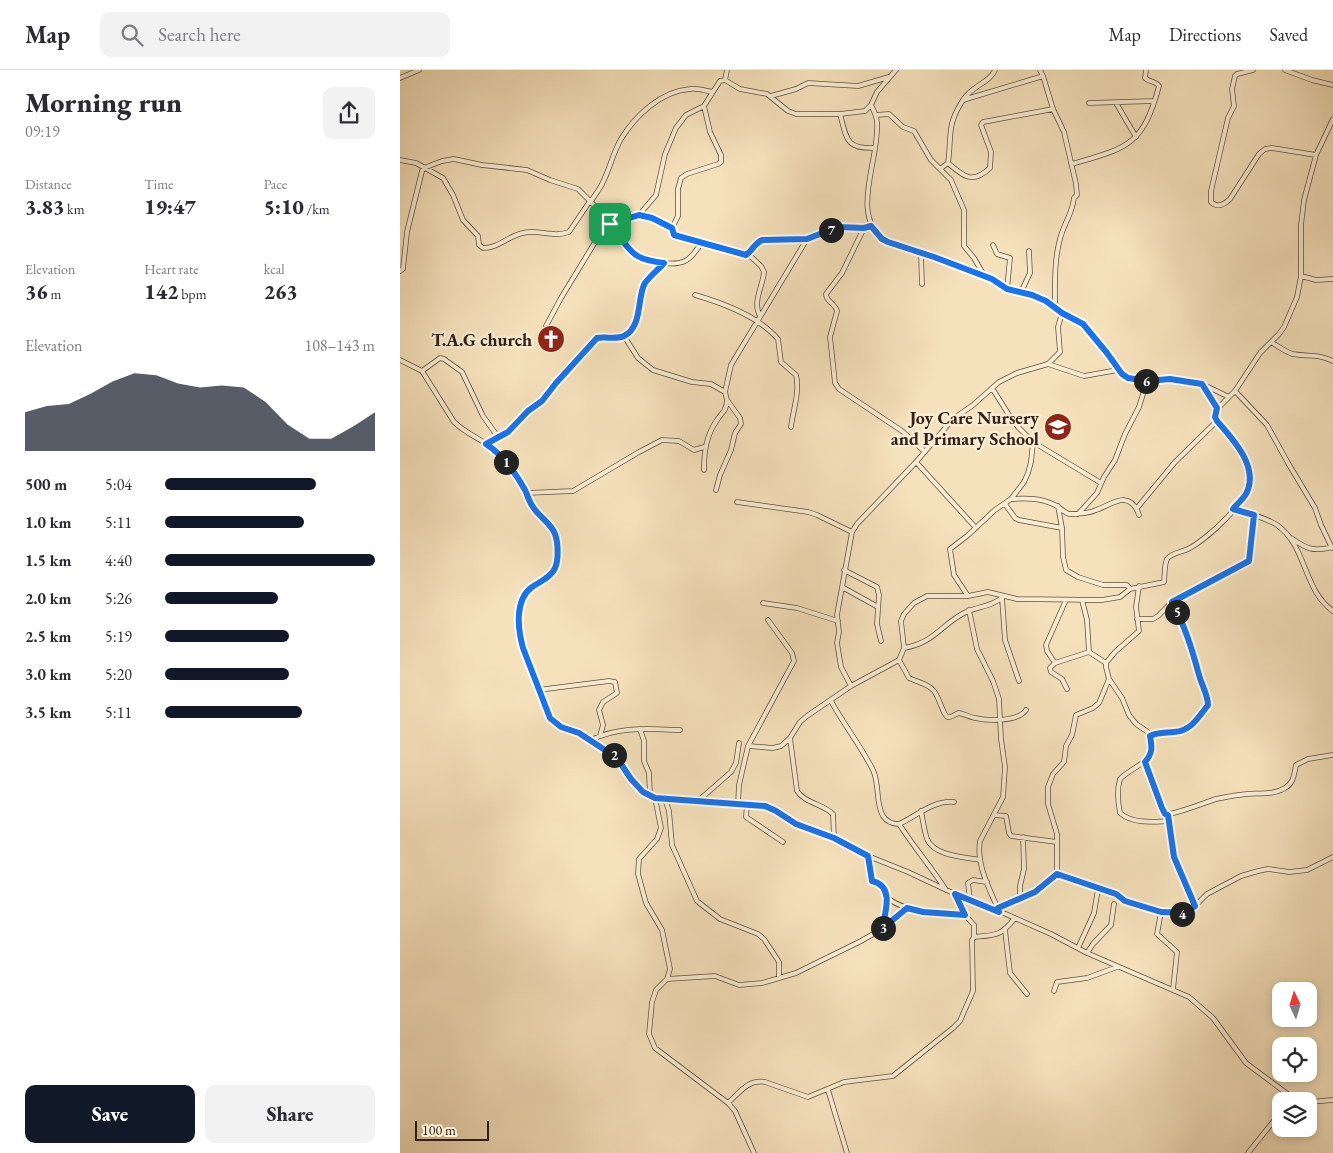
<!DOCTYPE html>
<meta charset="utf-8">
<style>
body{margin:0;font-family:"EB Garamond",serif;background:#f2f2f3;color:#2b2b33;height:100vh;display:flex;flex-direction:column;font-size:19px;white-space:nowrap}
*{box-sizing:border-box;margin:0}
p{font-size:16px;color:#7c7c81}
.icon{flex:none;width:28px;height:28px;fill:none;stroke:currentColor;stroke-width:2;stroke-linecap:round;stroke-linejoin:round}
.map{position:relative;flex:1;overflow:hidden}
.sheet{display:flex;flex-direction:column;background:#fff;width:400px}
.sheet>*{flex:none}
.needle{width:32px;rotate:356deg}
.fabs{position:absolute;left:872px;top:912px;display:grid;gap:10px}
.fabs a{display:grid;place-items:center;width:45px;height:45px;border-radius:10px;background:#fff;box-shadow:0 2px 8px #0003;font-size:25px}
.scale{position:absolute;left:15px;bottom:12px;width:74px;box-sizing:border-box;padding-left:5px;border:2px solid #312017;border-top:0;font-size:14px;line-height:18px;white-space:nowrap;color:#312017;-webkit-text-stroke:4px #f8ecd3;paint-order:stroke}
.pin{position:absolute;display:grid;place-items:center;width:42px;height:42px;color:#fff;margin:-21px;border-radius:10px;box-shadow:0 2px 8px #0006}
.km{position:absolute;width:25px;height:25px;margin:-12px;border-radius:50%;background:#222;color:#fff;font-size:14px;line-height:25px;text-align:center}
.round{display:grid;place-items:center;flex:none;width:52px;height:52px;border-radius:10px;background:#f2f2f3}
.summary{display:flex;align-items:center;justify-content:space-between;height:85px;padding:0 25px}
h1{font-size:28px;font-weight:800;line-height:38px}
.stats{display:grid;grid-template-columns:repeat(3,1fr);gap:8px;height:85px;padding:5px 25px}
.stats div{display:grid;align-content:center}
.stats b{font-size:21px;font-weight:800}
.stats small{font-size:14px;font-weight:400}
.stats p{font-size:14px}
.chart{height:140px;padding:10px 25px}
.chart p{display:flex;justify-content:space-between}
.chart svg{width:100%;height:90px;margin-top:5px;fill:#111827;opacity:.7}
.primary-button{display:flex;gap:10px;margin-top:auto;padding:10px 25px}
.primary-button a{flex:1;height:58px;border-radius:10px;background:#111827;color:#fff;font-size:20px;font-weight:800;line-height:58px;text-align:center}
.primary-button a+a{background:#f2f2f3;color:#2b2b33}
ul{padding:0 25px;list-style:none;font-size:16px}
li{display:grid;grid-template-columns:80px 60px 1fr;align-items:center;height:38px}
li i{height:12px;border-radius:6px;background:#111827}
header{display:flex;align-items:center;gap:30px;box-sizing:border-box;height:70px;padding:0 25px;background:#fff;border-bottom:1px solid #e1e1e2}
header strong{font-size:24px}
nav{display:flex;gap:28px;margin-inline-start:auto;font-size:18px}
.search{width:350px;height:45px;background:#f2f2f3;display:flex;align-items:center;gap:12px;box-sizing:border-box;padding:0 18px;border-radius:10px;color:#7c7c81;font-size:19px}
main{display:flex;flex:1;min-height:0}
.map>svg:first-child{display:block}
.lines{fill:none;stroke-linecap:round;stroke-linejoin:round}
.minor-casing{stroke:#625040;stroke-width:5.5}
.minor{stroke:#f8ecd3;stroke-width:4}
.route-casing{stroke:#fff;stroke-width:10}
.route{stroke:#1a73e8;stroke-width:6}
.labels{text-anchor:middle;dominant-baseline:central;stroke-width:5;stroke-linejoin:round;paint-order:stroke}
.poi-label{font-size:18px;font-weight:bold;fill:#312017;stroke:#f8ecd3;text-anchor:end}
</style>
<header>
<strong>Map</strong>
<div class="search"><svg class="icon" aria-label="search" viewBox="0 0 24 24"><circle cx="10" cy="10" r="6"/><path d="M15 15l6 6"/></svg>Search here</div>
<nav><a>Map</a><a>Directions</a><a>Saved</a></nav>
</header>
<main>
<section class="sheet">
<div class="summary"><div><h1>Morning run</h1><p>09:19</p></div><a class="round"><svg class="icon" aria-label="share" viewBox="0 0 24 24"><path d="M12 15V3M7 8l5-5 5 5M5 13v7h14v-7"/></svg></a></div>
<div class="stats">
<div><p>Distance</p><b>3.83<small> km</small></b></div>
<div><p>Time</p><b>19:47</b></div>
<div><p>Pace</p><b>5:10<small> /km</small></b></div>
</div>
<div class="stats">
<div><p>Elevation</p><b>36<small> m</small></b></div>
<div><p>Heart rate</p><b>142<small> bpm</small></b></div>
<div><p>kcal</p><b>263</b></div>
</div>
<div class="chart"><p><span>Elevation</span>108–143 m</p>
<svg viewBox="0 0 160 44" preserveAspectRatio="none"><path d="M0 44V25L10 22L20 21L30 16L40 10L50 6L60 7L70 11L80 13L90 12L100 13L110 20L120 31L130 38L140 38L150 32L160 25V44z"/></svg>
</div>
<ul>
<li><b>500 m</b>5:04<i style="width:72%"></i></li>
<li><b>1.0 km</b>5:11<i style="width:66%"></i></li>
<li><b>1.5 km</b>4:40<i style="width:100%"></i></li>
<li><b>2.0 km</b>5:26<i style="width:54%"></i></li>
<li><b>2.5 km</b>5:19<i style="width:59%"></i></li>
<li><b>3.0 km</b>5:20<i style="width:59%"></i></li>
<li><b>3.5 km</b>5:11<i style="width:65%"></i></li>
</ul>
<div class="primary-button"><a>Save</a><a>Share</a></div>
</section>
<div class="map">
<svg width="933" height="1083" viewBox="0 0 933 1083">
<rect width="100%" height="100%" fill="#f5e1bc"/>
<filter id="stains"><feTurbulence type="fractalNoise" baseFrequency=".004" numOctaves="4"/><feColorMatrix values="0 0 0 0 .2 0 0 0 0 .09 0 0 0 0 .02 0 0 0 .5 -.17"/></filter>
<radialGradient id="worn" r=".72"><stop offset=".6" stop-color="#630" stop-opacity="0"/><stop offset="1" stop-color="#630" stop-opacity=".3"/></radialGradient>
<g class="lines">
<g class="minor-casing">
<path id="minor" d="M640,0L643,6L653,39L664,62L676,114L677,125L674,128C672,145 664,153 660,169C654,191 655,214 655,237
M853,0L837,4L835,6L832,19L834,36L828,48L811,121V132C817,138 824,135 830,129L859,84L865,79L872,78L916,85
M885,0L912,10L933,15
M0,8L19,0
M325,10L327,0
M371,26L396,19L408,13L458,16L489,7
M563,30C571,16 591,12 595,0
M689,33L754,31
M716,33L736,67
M471,35C474,41 477,46 477,53C480,90 447,149 488,172L534,187L592,209L607,219L632,225L646,231L662,243L683,255L707,283L721,305L728,308L747,311L769,309L802,314L829,327
M304,36L310,62L321,85V92L318,94L287,104L281,108L278,119V146L272,158L274,165L346,185C352,181 353,174 362,170L407,169L438,157L464,158L471,156
M440,44C447,70 446,79 475,78
M476,45L489,44L503,57L514,61L531,90L551,110L564,140V176L574,188L585,207
M0,90L16,93L43,108L53,125L63,150L78,166L79,175L83,178C99,178 108,166 123,163C139,159 152,168 169,162L190,131
M548,93C563,106 572,115 590,98L591,82L581,55L583,52L653,39
M672,94C727,78 743,76 759,16C756,11 749,12 745,8L746,0
M540,99L548,93C552,66 546,56 563,30L643,6
M191,131C195,125 200,119 203,112C210,98 213,83 221,69C235,46 261,21 290,19C298,18 306,21 313,22
M239,145L256,125L265,84L276,58L286,45L304,36L320,11L325,10L340,19L367,24L388,41L396,44H440L465,41L471,35L477,22L496,0
M210,154C217,162 225,177 232,183C242,191 273,197 285,191C292,188 297,179 301,174
M464,158L442,203L426,224C426,232 435,233 437,241L430,267L435,313L439,319L502,361L525,382
M593,175L597,184L610,188L607,219
M348,184L361,196L364,202C363,216 352,232 360,246
M521,184L522,214
M0,201L3,199L7,162L22,101L24,98L42,91L54,89L82,95L127,100L150,110L178,119L212,153
M901,206L916,210L933,209
M621,222L630,203L629,181
M295,225C323,233 359,247 378,269L381,292L396,305C400,322 393,340 391,357
M146,256L161,228L200,164L212,153L239,145H244L272,158
M224,266L238,288L253,300L292,312L311,314L325,322
M871,272C878,276 885,282 893,284C909,287 915,283 933,291
M0,290L22,301L54,352C66,364 82,369 95,380C108,391 120,408 127,423C129,428 130,433 133,437C139,447 150,453 155,464C158,472 159,489 155,498C151,508 137,512 129,520C115,533 119,561 123,578L151,648L161,657L179,663L217,688L231,709L243,722L255,728L365,736L376,741L396,754L434,768L468,786L508,802L555,824L599,841L651,864L687,883L789,927L813,948L846,993L897,1031
M648,294L660,282L658,257L662,243
M22,301L40,288L44,289L62,302L83,346L98,367
M802,315L817,338
M835,321L867,355L888,393L915,438L921,455L932,478
M633,372L701,413
M86,374L108,362L128,341L142,331L156,313L197,268C206,266 216,270 224,266C243,257 236,226 245,213C250,206 259,199 264,193
M516,392L576,458
M304,400C304,382 306,366 317,350C323,341 326,342 327,330
M316,420L320,405L331,380L335,363L341,354L340,348L327,330L325,322L331,295L407,169
M126,423L173,421L239,382L262,370L279,371L294,380L304,377
M611,429C627,428 641,428 655,435C660,438 664,442 669,444C678,444 688,444 696,440C711,435 730,418 739,445
M337,432L408,442L417,445L452,462
M605,434L615,448L619,450L662,458
M658,436L662,458L663,487L666,500L678,507L703,515H727L730,519
M737,438L775,392L817,351
M833,439C848,443 864,447 877,455C907,476 903,520 933,541
M678,444L697,423L704,407L715,390L725,364L739,337L747,311
M891,468C907,479 913,482 933,477
M444,500L477,517L479,525L477,554L481,571
M739,516L736,537L739,561L715,582L706,593V597L709,609L722,628L729,645L736,654L748,662C762,692 736,693 720,709C717,719 718,733 720,743C733,754 752,752 768,751
M442,517L478,537
M568,526L554,505L550,479L567,466L595,440L611,429L624,412L628,403L631,392L633,372L618,357L609,345L592,318
M602,528L605,570L619,611
M682,530L687,550L689,582L706,593
M363,533L397,538L438,551
M569,540L577,579L593,611L599,629L601,669L605,697L603,727L580,771C576,795 590,820 599,841
M737,549H753L758,546L772,532L849,491L853,464L854,445
M504,578C534,573 541,555 564,543C578,536 592,537 604,526
M499,590L509,608C517,612 527,613 533,620C539,625 543,646 548,647C551,648 555,644 559,643C564,644 569,647 575,648C588,651 618,652 626,640
M655,593L647,581L646,575L666,530
M451,616L441,597L437,573L439,562L437,545L452,462L457,454L516,392L553,349L573,335L599,312L617,303L648,294L684,306L718,300
M667,619L662,609L651,602L650,598L655,593L689,582
M138,620L209,611L215,612L217,623L203,632L199,640L203,655L200,666
M431,631C444,655 461,676 473,700C480,715 475,732 483,746C487,752 493,754 499,754C517,746 533,730 554,732
M240,659L244,671V691L249,703L250,726
M750,666C757,662 762,662 770,662C790,662 797,650 808,635L807,626L799,605L793,579L780,547L772,532
M390,668L397,721C405,733 423,734 433,744L434,768
M191,670C219,656 249,659 280,660
M348,676L394,591L392,583L368,550
M745,692L762,738L765,744C771,746 806,732 816,729C826,727 837,725 847,724C859,723 874,725 885,718C894,713 894,704 896,695L908,689L933,685
M255,728L261,758L257,769L239,789L238,804L246,833L262,860L270,899L267,909L256,920L252,932L249,964L255,978L328,1033L335,1041L354,1083
M265,729L269,741L272,775L297,831L320,849L358,864L364,869L379,892V908
M298,731L331,702L336,693L339,673
M338,734L339,715L348,676L373,678L381,676L390,668L400,652L407,646L451,616L499,590L504,578L501,551L504,544L514,533L527,526H568L588,522L617,529L702,530L720,527L730,519L764,512C765,505 764,495 767,489C771,483 782,482 788,479C806,470 851,430 850,408C850,397 842,382 835,373C828,363 815,354 815,341L835,321L860,283L879,264L884,257L897,227L901,206V155L904,130L916,85L933,49
M347,734L346,747L383,772
M521,741C523,750 524,760 527,769C534,786 564,787 580,790
M594,745L606,746L609,763L611,766L657,772
M768,750L774,787L795,836
M499,754C514,777 531,797 546,820
M468,786L472,811C486,814 481,820 487,827C501,842 545,844 565,845
M657,804L716,824L725,831L761,842L777,844L790,841L807,824L841,806L858,801L868,799L889,802L907,800L933,787
M555,824L565,845L574,855V867
M620,829V816L624,799L623,767
M570,830L568,813L573,810L587,812
M598,838L635,822L657,804V764L648,734V717L653,704L664,692L666,676L672,665L676,645L693,638L699,633L709,609
M761,842L757,864L777,882L773,919
M482,859L487,827
M605,860L610,903L627,924
M678,878L694,843L698,819
M687,883L693,874L711,855L714,834
M267,909L315,906L339,915L362,913L396,903L461,871L482,859L507,838
M654,921L657,912L687,908L717,897
M428,1020L447,1083
M909,1032L933,1030
M328,1033C339,1023 348,1009 365,1012L408,1027L444,1012L493,1006L553,958L560,951L573,921L572,870L574,867C596,865 601,866 615,848
M848,1083L881,1042"/>
</g>
<use href="#minor" class="minor"/>
</g>
<g class="lines">
<g class="route-casing">
<path id="route" d="M239,145L252,148L272,158L274,165L346,185C352,181 354,174 362,170L407,169L438,157L464,158L471,156L482,169L488,172L534,187L592,209L607,219L632,225L646,231L662,243L683,254L707,283L722,304L728,308L747,311L770,309L802,314L817,338L815,347L817,351C833,369 860,398 846,424C843,429 837,434 833,439L854,445L849,491L772,532C785,556 792,579 799,605C802,616 808,625 808,635C798,648 791,661 774,662C765,663 758,662 750,666C752,677 753,683 745,692L762,738L765,744L768,745L774,787L795,836L785,843L761,842L725,831L716,824L657,804L635,822L598,838L599,842L555,824L565,845L523,842L507,838L482,859C485,843 495,816 472,811L468,786L434,768L396,754L376,741L365,736L255,728L243,722L231,709L217,688L179,663L161,657L150,648L123,578C118,560 114,530 132,517C140,512 152,506 155,498C159,489 158,472 155,464C151,453 139,447 133,437C129,432 128,426 125,420C115,402 103,385 86,374L108,362L128,341L142,331L156,313L197,268C206,266 216,270 224,266C243,257 237,225 245,213C250,206 259,199 264,193C228,189 231,179 210,154Z"/>
</g>
<use href="#route" class="route"/>
</g>
<defs>
<g id="church-disc" transform="scale(1.4375)"><circle r="9.5" fill="#8f2418" stroke="#f8ecd3"/><path d="M-1.2-6h2.4v3.5h3.3v2.4h-3.3V6h-2.4V-.1h-3.3v-2.4h3.3Z" fill="#fff"/></g>
<g id="school-disc" transform="scale(1.4375)"><circle r="9.5" fill="#8f2418" stroke="#f8ecd3"/><path d="M0-5L7-2L0 1L-7-2ZM-4 1L0 2.5L4 1V4Q0 6-4 4Z" fill="#fff"/></g>
</defs>
<g fill-rule="evenodd">
<use href="#church-disc" x="151" y="269"/>
<use href="#school-disc" x="658" y="357"/>
</g>
<g class="labels">
<g class="poi-label">
<text x="132" y="269">T.A.G church</text>
<text x="639" y="347">Joy Care Nursery<tspan x="639" dy="21">and Primary School</tspan></text>
</g>
</g>
<rect width="100%" height="100%" filter="url(#stains)"/>
<rect width="100%" height="100%" fill="url(#worn)"/>
</svg>
<div class="fabs">
<a><svg class="needle" viewBox="-14 -14 28 28"><path d="M0-13l5 13h-10z" fill="#e53935"/><path d="M0 13l5-13h-10z" fill="#7c7c81"/></svg></a>
<a><svg class="icon" aria-label="locate" viewBox="0 0 24 24"><circle cx="12" cy="12" r="6"/><path d="M12 2v4M12 18v4M2 12h4M18 12h4"/></svg></a>
<a><svg class="icon" aria-label="layers" viewBox="0 0 24 24"><path d="M12 4l9 5-9 5-9-5zM3 14l9 5 9-5"/></svg></a>
</div>
<div class="scale">100 m</div>
<div class="pin" style="left:210px;top:154px;background:#1e9e55"><svg class="icon" aria-label="arrive" viewBox="0 0 24 24"><path d="M6 21V4h12l-3 4 3 4H6"/></svg></div>
<b class="km" style="left:106px;top:392px">1</b>
<b class="km" style="left:214px;top:685px">2</b>
<b class="km" style="left:483px;top:858px">3</b>
<b class="km" style="left:782px;top:844px">4</b>
<b class="km" style="left:777px;top:542px">5</b>
<b class="km" style="left:746px;top:311px">6</b>
<b class="km" style="left:431px;top:160px">7</b>
</div>
</main>
